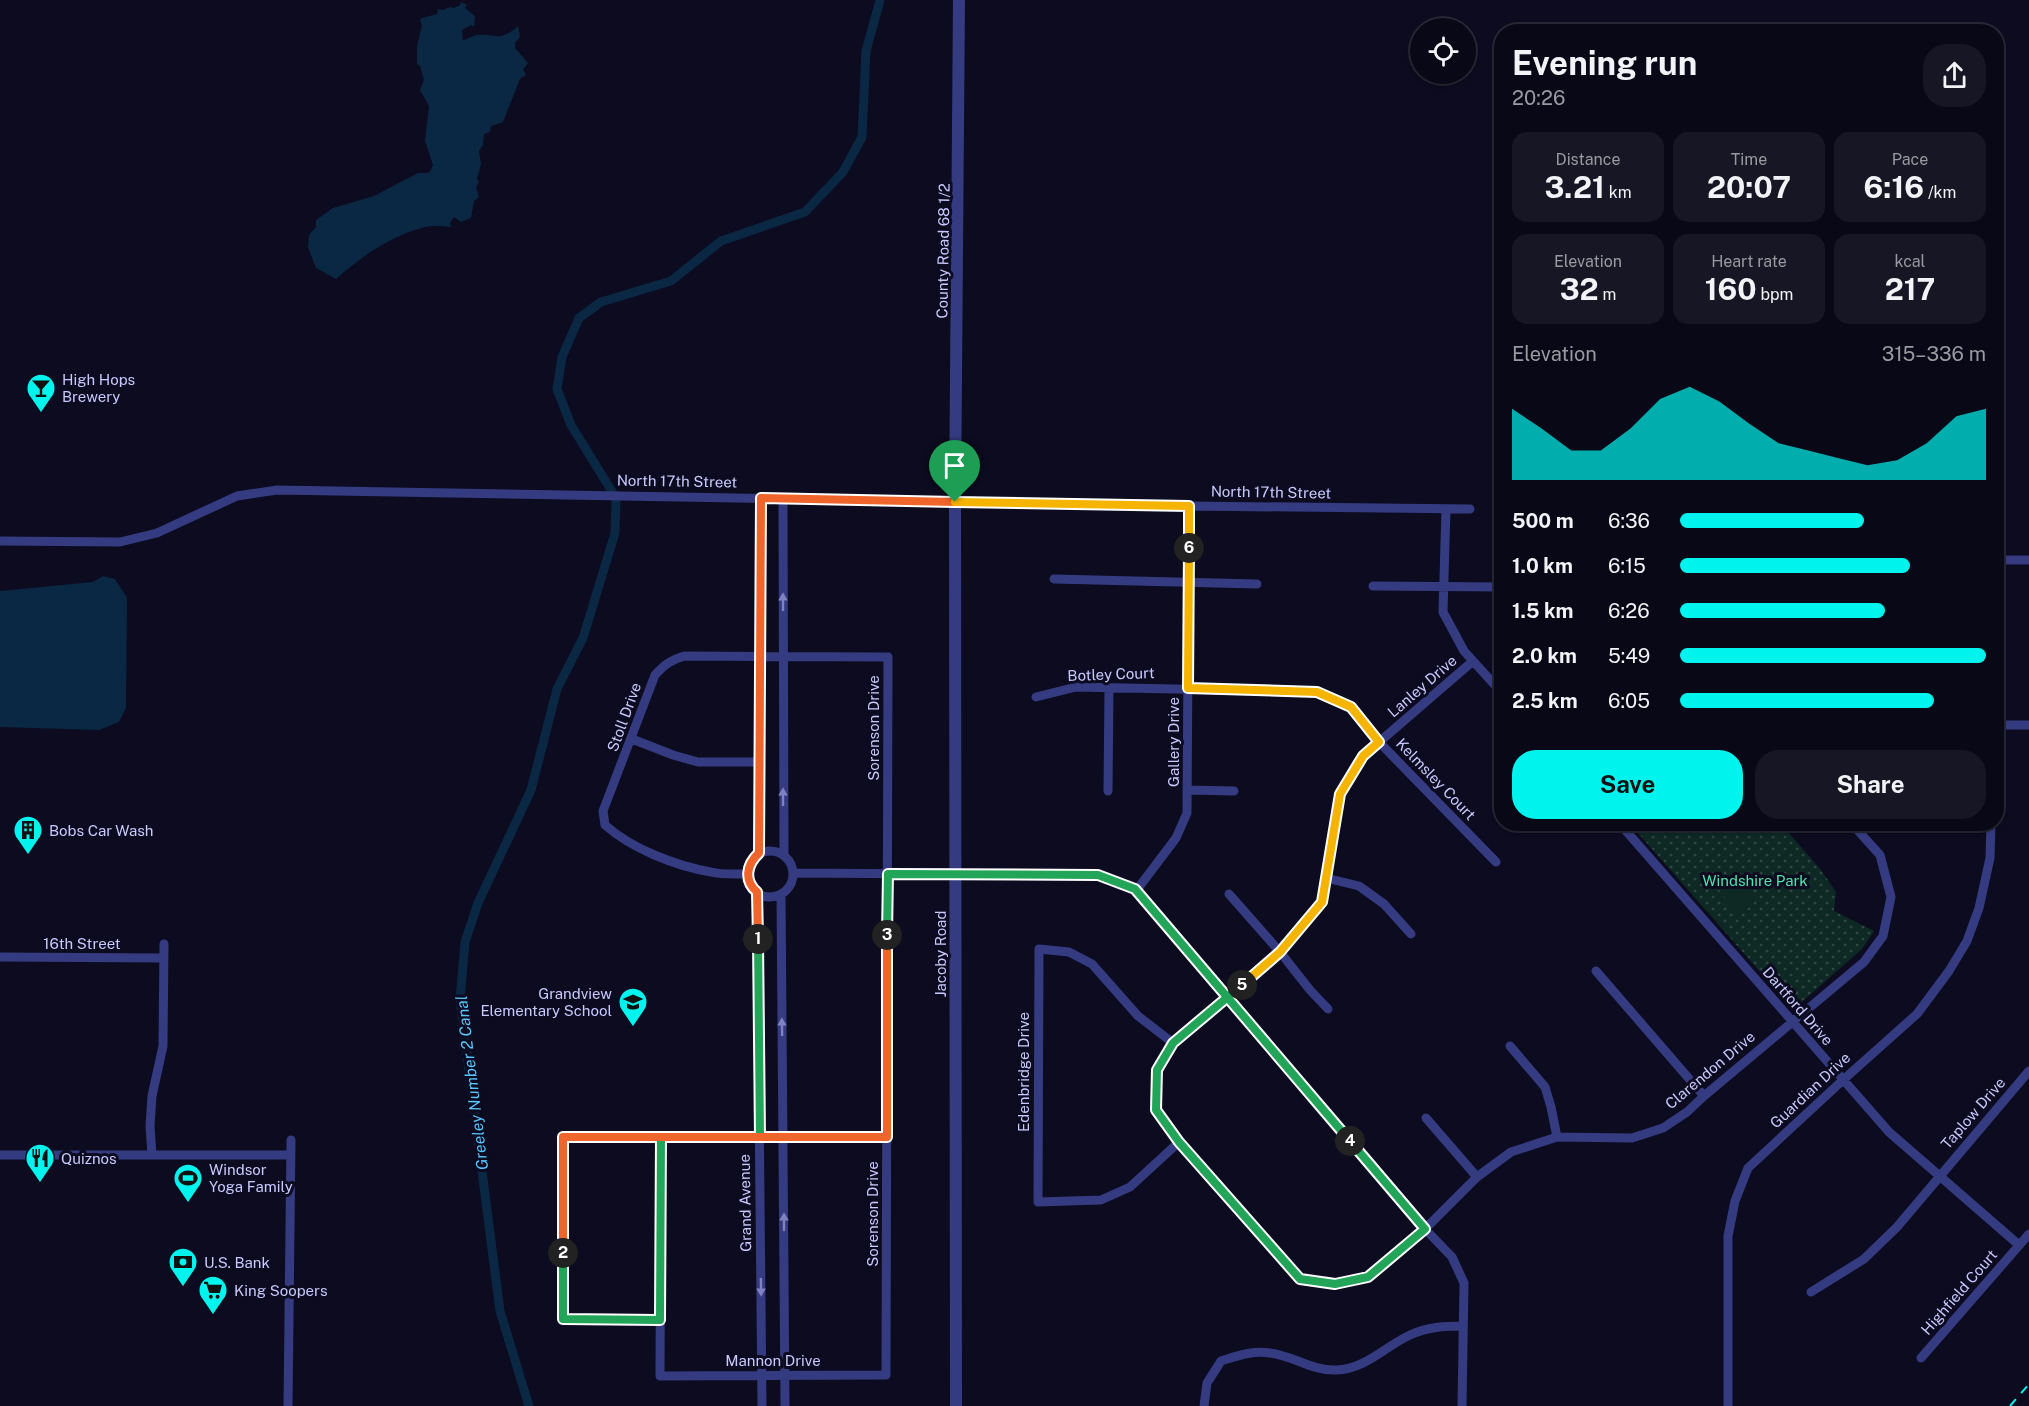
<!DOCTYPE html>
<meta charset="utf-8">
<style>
body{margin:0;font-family:"Public Sans",sans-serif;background:#171624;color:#f1f3f6;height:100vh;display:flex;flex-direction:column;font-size:22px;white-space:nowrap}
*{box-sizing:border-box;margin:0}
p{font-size:20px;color:#999aa1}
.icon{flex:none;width:33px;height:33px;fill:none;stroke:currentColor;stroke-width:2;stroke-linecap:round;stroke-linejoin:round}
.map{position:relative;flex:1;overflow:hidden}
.drawer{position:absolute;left:1494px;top:24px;width:510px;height:807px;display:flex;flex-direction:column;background:#090817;border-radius:24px;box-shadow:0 2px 4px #0004,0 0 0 2px #292936}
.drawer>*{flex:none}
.controls{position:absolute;left:1410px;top:18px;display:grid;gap:12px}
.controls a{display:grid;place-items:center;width:66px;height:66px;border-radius:50%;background:#090817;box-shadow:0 2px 4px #0004,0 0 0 2px #292936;font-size:30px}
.pin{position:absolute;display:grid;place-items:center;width:51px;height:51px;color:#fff;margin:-62px -26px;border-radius:50% 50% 50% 0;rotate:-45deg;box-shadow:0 0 6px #0007}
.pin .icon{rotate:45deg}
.km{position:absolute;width:30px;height:30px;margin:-15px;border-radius:50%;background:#222;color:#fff;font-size:16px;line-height:30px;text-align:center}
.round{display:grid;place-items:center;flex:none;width:63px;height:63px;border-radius:24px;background:#171624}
.summary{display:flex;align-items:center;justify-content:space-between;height:102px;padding:0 18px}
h1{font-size:33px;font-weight:700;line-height:45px}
.stats{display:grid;grid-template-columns:repeat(3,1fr);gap:9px;height:102px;padding:6px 18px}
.stats div{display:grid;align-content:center;border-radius:15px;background:#171624;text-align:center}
.stats b{font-size:30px;font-weight:700}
.stats small{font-size:16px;font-weight:400}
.stats p{font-size:16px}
.chart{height:168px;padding:12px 18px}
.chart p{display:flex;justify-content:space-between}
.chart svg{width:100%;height:108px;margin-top:6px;fill:#00f4ee;opacity:.7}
.cta{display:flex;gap:12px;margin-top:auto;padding:12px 18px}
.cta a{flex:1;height:69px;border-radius:24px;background:#00f4ee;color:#111;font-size:24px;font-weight:700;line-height:69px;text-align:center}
.cta a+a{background:#171624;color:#f1f3f6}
ul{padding:0 18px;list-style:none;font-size:20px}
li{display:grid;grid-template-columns:96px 72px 1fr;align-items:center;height:45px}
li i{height:15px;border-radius:8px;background:#00f4ee}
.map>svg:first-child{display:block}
.park{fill:url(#park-dots)}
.pitch{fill:#0e2924}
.water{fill:#0a2844}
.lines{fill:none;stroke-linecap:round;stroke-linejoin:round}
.canal{stroke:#0a2844;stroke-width:9}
.minor{stroke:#343b80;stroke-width:9}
.tertiary{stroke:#343b80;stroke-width:12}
.rail{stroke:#00f4ee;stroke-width:2;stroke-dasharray:9 8;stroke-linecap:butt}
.oneway{fill:#7e82c0}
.split-1-casing{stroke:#fff;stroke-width:12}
.split-2-casing{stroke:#fff;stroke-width:12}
.split-3-casing{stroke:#fff;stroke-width:12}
.split-4-casing{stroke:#fff;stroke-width:12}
.split-5-casing{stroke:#fff;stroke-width:12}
.split-6-casing{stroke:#fff;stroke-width:12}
.split-7-casing{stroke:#fff;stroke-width:12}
.split-1{stroke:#f0652b;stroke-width:8}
.split-2{stroke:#22a559;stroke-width:8}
.split-3{stroke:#f0652b;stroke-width:8}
.split-4{stroke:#22a559;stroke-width:8}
.split-5{stroke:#22a559;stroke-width:8}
.split-6{stroke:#f5b400;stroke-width:8}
.split-7{stroke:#f5b400;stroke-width:8}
.labels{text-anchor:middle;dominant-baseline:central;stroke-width:6;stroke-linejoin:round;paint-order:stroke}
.street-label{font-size:15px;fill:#c9c9ff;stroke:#0c0b1f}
.poi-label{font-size:15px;fill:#c9c9ff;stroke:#0c0b1f;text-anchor:start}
.park-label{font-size:15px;fill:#51e3ac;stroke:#0c0b1f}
.water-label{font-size:16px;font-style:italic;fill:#57c6ff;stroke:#0c0b1f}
</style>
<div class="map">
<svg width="2029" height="1406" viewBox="0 0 2029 1406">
<defs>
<pattern id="park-dots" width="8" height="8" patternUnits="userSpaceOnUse" patternTransform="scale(1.5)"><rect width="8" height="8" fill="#0e2924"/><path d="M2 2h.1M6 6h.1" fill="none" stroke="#304745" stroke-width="1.8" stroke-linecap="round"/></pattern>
</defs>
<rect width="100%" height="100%" fill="#0c0b1f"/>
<path class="park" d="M1630,824H1781L1821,870L1836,892L1834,911L1874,931L1862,949L1795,1008L1791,1007Z"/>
<path class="pitch" d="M1734,878L1755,902L1740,915L1719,891Z"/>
<path class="water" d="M461,2L467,5L465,8L475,16L474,27L471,25L462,30L463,40C468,39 472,36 477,35C497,33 499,43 518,26L520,37L515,43V48L528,63L523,69L526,75L520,79L503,122L491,126L490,132L484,134L483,145L479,151L481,164L477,179L479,182L476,187L479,197L474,201L471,218L461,222L454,217L450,223L451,227C441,226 432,225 422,228C392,235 358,259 336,279L316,268L308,247L309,235L316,227V220L333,208L374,196L418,173H428L431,170L433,165L425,141L429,106L420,90L424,80L420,66L417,64V45L422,26L420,20L422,18L437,14L438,9L443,10L450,7L454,8L460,5Z
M103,576L115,579L127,598L126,708L119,722L99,730L0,727V591L93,582Z"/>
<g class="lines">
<path class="canal" d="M529,1406L500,1311L460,1000L465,942L478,903L531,790L557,689L583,638L615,533L616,498L571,425L557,389L562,357L579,318L601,302L671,281L721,241L805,212L843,172L862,137L866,51L880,0"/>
<path class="minor" d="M783,498L784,855
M1446,509L1443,612L1464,651L1502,693
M0,541L120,542L157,533L237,496L277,490L1189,506L1470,509
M1996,560H2029
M1054,579L1257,584
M1373,586L1502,587
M1473,661L1363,756L1340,794L1322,902L1280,952L1228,998L1173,1043L1157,1070L1156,1110L1179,1142L1300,1279L1335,1284L1368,1277L1425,1229L1477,1177L1511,1152L1557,1137L1632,1138L1663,1128L1687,1112L1704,1096L1864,962L1883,936L1891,897L1880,855L1852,824
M1036,697L1076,687L1317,692L1351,707L1379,742L1496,862
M1996,725H2029
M632,739L673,755L698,762H759
M1187,790L1234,791
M1108,791L1109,688
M1620,824L1889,1132L2019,1245
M747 874a23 23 0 1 1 46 0a23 23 0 1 1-46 0Z
M759,853L761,498
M793,873L1098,875L1135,889L1425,1229L1452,1257L1464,1283L1462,1406
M1326,878L1359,886L1384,904L1411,934
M1136,891L1176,838L1187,813L1189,506
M757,892L762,1406
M781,894L785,1406
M1229,894L1280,952L1310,990L1328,1009
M0,957L163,958
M1596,971L1704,1096
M1173,1043L1138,1016L1092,964L1069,952L1039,949L1038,1202L1101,1200L1130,1187L1179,1142
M1510,1046L1545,1087L1551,1107L1557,1137
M1426,1118L1477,1177
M661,1137L660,1376L886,1375L888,657L684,656C671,660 664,665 655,675L603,811L605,825C632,849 676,866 711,872C723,875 735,874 748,874
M0,1155H291
M152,1155L150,1126L152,1096L163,1046L164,944
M1811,1292L1864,1259L1897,1227L2029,1071
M660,1320L563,1319V1137H887
M1921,1358L2029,1234
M288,1406L291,1140
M1204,1406L1207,1383L1221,1361C1237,1356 1253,1350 1270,1353C1294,1356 1312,1371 1336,1370C1366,1369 1384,1347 1410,1335C1427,1327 1445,1326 1463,1326
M1728,1406V1236L1735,1201L1748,1168L1843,1080L1917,1014L1949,971L1967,941L1979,908L1990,858L1991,824"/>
<path class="tertiary" d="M956,1406L955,502L959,0"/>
<path class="rail" d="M2010,1406L2029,1384"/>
</g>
<defs><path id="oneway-solid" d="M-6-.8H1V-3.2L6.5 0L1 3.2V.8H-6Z" transform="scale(1.5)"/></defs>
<g class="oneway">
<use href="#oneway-solid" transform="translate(783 602) rotate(-90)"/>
<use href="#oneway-solid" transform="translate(783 797) rotate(-90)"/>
<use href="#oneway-solid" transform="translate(782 1027) rotate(-91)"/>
<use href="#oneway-solid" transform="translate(784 1222) rotate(-90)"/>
<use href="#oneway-solid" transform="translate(761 1287) rotate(89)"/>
</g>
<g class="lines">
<g class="split-1-casing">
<path id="split-1" d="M758,939L757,892C744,881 746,865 759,853L761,498L955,502"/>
</g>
<g class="split-2-casing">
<path id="split-2" d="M563,1253V1319L660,1320L661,1137H760L758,939"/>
</g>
<g class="split-3-casing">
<path id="split-3" d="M563,1253V1137H887V935"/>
</g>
<g class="split-4-casing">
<path id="split-4" d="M887,935L888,874L1098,875L1135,889L1350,1141"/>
</g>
<g class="split-5-casing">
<path id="split-5" d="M1242,985L1173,1043L1157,1070L1156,1110L1179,1142L1300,1279L1335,1284L1368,1277L1425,1229L1350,1141"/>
</g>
<g class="split-6-casing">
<path id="split-6" d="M1189,548L1188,688L1317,692L1351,707L1379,742L1363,756L1340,794L1322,902L1280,952L1242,985"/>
</g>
<g class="split-7-casing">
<path id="split-7" d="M955,502L1189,506V548"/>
</g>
<use href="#split-1" class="split-1"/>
<use href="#split-2" class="split-2"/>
<use href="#split-3" class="split-3"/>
<use href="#split-4" class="split-4"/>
<use href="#split-5" class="split-5"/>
<use href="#split-6" class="split-6"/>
<use href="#split-7" class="split-7"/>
</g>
<defs>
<g id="bar-pin" transform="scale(1.5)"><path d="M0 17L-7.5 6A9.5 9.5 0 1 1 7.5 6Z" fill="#00f4ee" stroke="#0c0b1f"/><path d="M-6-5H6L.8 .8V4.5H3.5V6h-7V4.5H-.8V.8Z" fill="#111"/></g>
<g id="building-pin" transform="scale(1.5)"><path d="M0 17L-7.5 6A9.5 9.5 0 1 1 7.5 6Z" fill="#00f4ee" stroke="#0c0b1f"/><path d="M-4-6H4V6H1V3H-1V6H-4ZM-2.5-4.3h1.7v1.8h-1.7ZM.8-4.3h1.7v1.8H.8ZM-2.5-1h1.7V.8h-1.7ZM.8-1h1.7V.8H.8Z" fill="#111"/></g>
<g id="school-pin" transform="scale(1.5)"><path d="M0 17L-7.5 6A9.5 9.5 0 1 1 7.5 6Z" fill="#00f4ee" stroke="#0c0b1f"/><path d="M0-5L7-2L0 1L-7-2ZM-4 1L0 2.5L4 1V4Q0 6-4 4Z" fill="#111"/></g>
<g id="restaurant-pin" transform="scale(1.5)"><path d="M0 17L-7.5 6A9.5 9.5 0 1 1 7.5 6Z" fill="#00f4ee" stroke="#0c0b1f"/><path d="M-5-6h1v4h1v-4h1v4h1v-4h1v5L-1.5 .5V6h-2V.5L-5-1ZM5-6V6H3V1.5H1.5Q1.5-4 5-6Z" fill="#111"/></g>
<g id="stadium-pin" transform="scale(1.5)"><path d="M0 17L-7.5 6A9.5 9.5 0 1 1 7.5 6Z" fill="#00f4ee" stroke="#0c0b1f"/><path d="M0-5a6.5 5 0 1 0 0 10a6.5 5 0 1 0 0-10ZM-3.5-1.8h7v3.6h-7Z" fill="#111"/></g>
<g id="bank-pin" transform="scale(1.5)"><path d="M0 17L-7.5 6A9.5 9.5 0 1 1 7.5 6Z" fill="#00f4ee" stroke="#0c0b1f"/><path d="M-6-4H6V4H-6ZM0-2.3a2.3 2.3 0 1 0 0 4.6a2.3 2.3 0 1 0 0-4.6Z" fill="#111"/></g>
<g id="supermarket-pin" transform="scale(1.5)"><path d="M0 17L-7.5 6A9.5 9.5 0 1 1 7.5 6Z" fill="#00f4ee" stroke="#0c0b1f"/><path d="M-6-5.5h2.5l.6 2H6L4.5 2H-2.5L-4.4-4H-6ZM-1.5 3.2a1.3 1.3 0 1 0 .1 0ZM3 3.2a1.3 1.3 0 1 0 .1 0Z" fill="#111"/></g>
</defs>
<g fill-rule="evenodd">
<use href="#bar-pin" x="41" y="388"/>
<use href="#building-pin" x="28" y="830"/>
<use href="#school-pin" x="633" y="1002"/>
<use href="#restaurant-pin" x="40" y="1158"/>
<use href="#stadium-pin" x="188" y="1178"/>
<use href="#bank-pin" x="183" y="1262"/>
<use href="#supermarket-pin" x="213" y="1290"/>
</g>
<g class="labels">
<g class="street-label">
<text transform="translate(943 251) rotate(-89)">County Road 68 1/2</text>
<text transform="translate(677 481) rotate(1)">North 17th Street</text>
<text transform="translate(1271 492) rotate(1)">North 17th Street</text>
<text transform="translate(1111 674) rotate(-2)">Botley Court</text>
<text transform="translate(1422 686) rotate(-41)">Lanley Drive</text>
<text transform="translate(624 717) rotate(-70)">Stoll Drive</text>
<text transform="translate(873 728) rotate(-90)">Sorenson Drive</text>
<text transform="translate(1173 742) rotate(-90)">Gallery Drive</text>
<text transform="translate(1436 779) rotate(46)">Kelmsley Court</text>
<text x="82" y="943">16th Street</text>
<text transform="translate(940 954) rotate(-90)">Jacoby Road</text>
<text transform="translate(1798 1006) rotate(49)">Dartford Drive</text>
<text transform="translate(1710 1070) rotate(-40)">Clarendon Drive</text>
<text transform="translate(1023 1072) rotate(-90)">Edenbridge Drive</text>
<text transform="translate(1810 1090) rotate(-43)">Guardian Drive</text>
<text transform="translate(1973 1113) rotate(-49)">Taplow Drive</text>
<text transform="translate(745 1203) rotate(-91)">Grand Avenue</text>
<text transform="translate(872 1214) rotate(-90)">Sorenson Drive</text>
<text transform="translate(1959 1292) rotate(-49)">Highfield Court</text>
<text x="773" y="1360">Mannon Drive</text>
</g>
<g class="poi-label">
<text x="62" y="379">High Hops<tspan x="62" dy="17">Brewery</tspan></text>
<text x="49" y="830">Bobs Car Wash</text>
<text x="612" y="993" text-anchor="end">Grandview<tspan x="612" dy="17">Elementary School</tspan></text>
<text x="61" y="1158">Quiznos</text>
<text x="209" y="1169">Windsor<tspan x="209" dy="17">Yoga Family</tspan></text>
<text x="204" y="1262">U.S. Bank</text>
<text x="234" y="1290">King Soopers</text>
</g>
<g class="park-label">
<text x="1755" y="880">Windshire Park</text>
</g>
<g class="water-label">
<text transform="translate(472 1083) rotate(-97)">Greeley Number 2 Canal</text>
</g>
</g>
</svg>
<div class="controls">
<a><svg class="icon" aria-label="locate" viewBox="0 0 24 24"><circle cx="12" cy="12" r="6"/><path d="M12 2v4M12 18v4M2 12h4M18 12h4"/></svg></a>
</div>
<div class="pin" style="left:955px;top:502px;background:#1e9e55"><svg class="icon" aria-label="arrive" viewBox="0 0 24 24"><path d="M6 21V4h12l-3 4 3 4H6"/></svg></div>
<b class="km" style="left:758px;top:939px">1</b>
<b class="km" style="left:563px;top:1253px">2</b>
<b class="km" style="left:887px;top:935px">3</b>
<b class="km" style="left:1350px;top:1141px">4</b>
<b class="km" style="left:1242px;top:985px">5</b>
<b class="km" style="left:1189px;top:548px">6</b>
<section class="drawer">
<div class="summary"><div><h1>Evening run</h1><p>20:26</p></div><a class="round"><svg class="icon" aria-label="share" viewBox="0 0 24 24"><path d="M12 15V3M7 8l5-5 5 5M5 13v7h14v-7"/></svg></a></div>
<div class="stats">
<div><p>Distance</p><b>3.21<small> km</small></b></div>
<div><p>Time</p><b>20:07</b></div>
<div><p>Pace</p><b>6:16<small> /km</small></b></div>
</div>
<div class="stats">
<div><p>Elevation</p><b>32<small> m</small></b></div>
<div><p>Heart rate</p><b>160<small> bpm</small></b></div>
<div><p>kcal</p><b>217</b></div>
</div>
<div class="chart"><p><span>Elevation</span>315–336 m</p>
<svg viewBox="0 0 160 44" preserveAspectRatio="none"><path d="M0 44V15L10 23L20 32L30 32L40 23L50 11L60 6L70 12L80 21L90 29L100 32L110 35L120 38L130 36L140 29L150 18L160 15V44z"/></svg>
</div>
<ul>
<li><b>500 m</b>6:36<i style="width:60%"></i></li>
<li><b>1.0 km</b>6:15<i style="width:75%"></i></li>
<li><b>1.5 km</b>6:26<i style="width:67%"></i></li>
<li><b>2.0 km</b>5:49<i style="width:100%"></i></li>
<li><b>2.5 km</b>6:05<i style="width:83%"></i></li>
</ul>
<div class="cta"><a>Save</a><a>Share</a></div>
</section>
</div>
